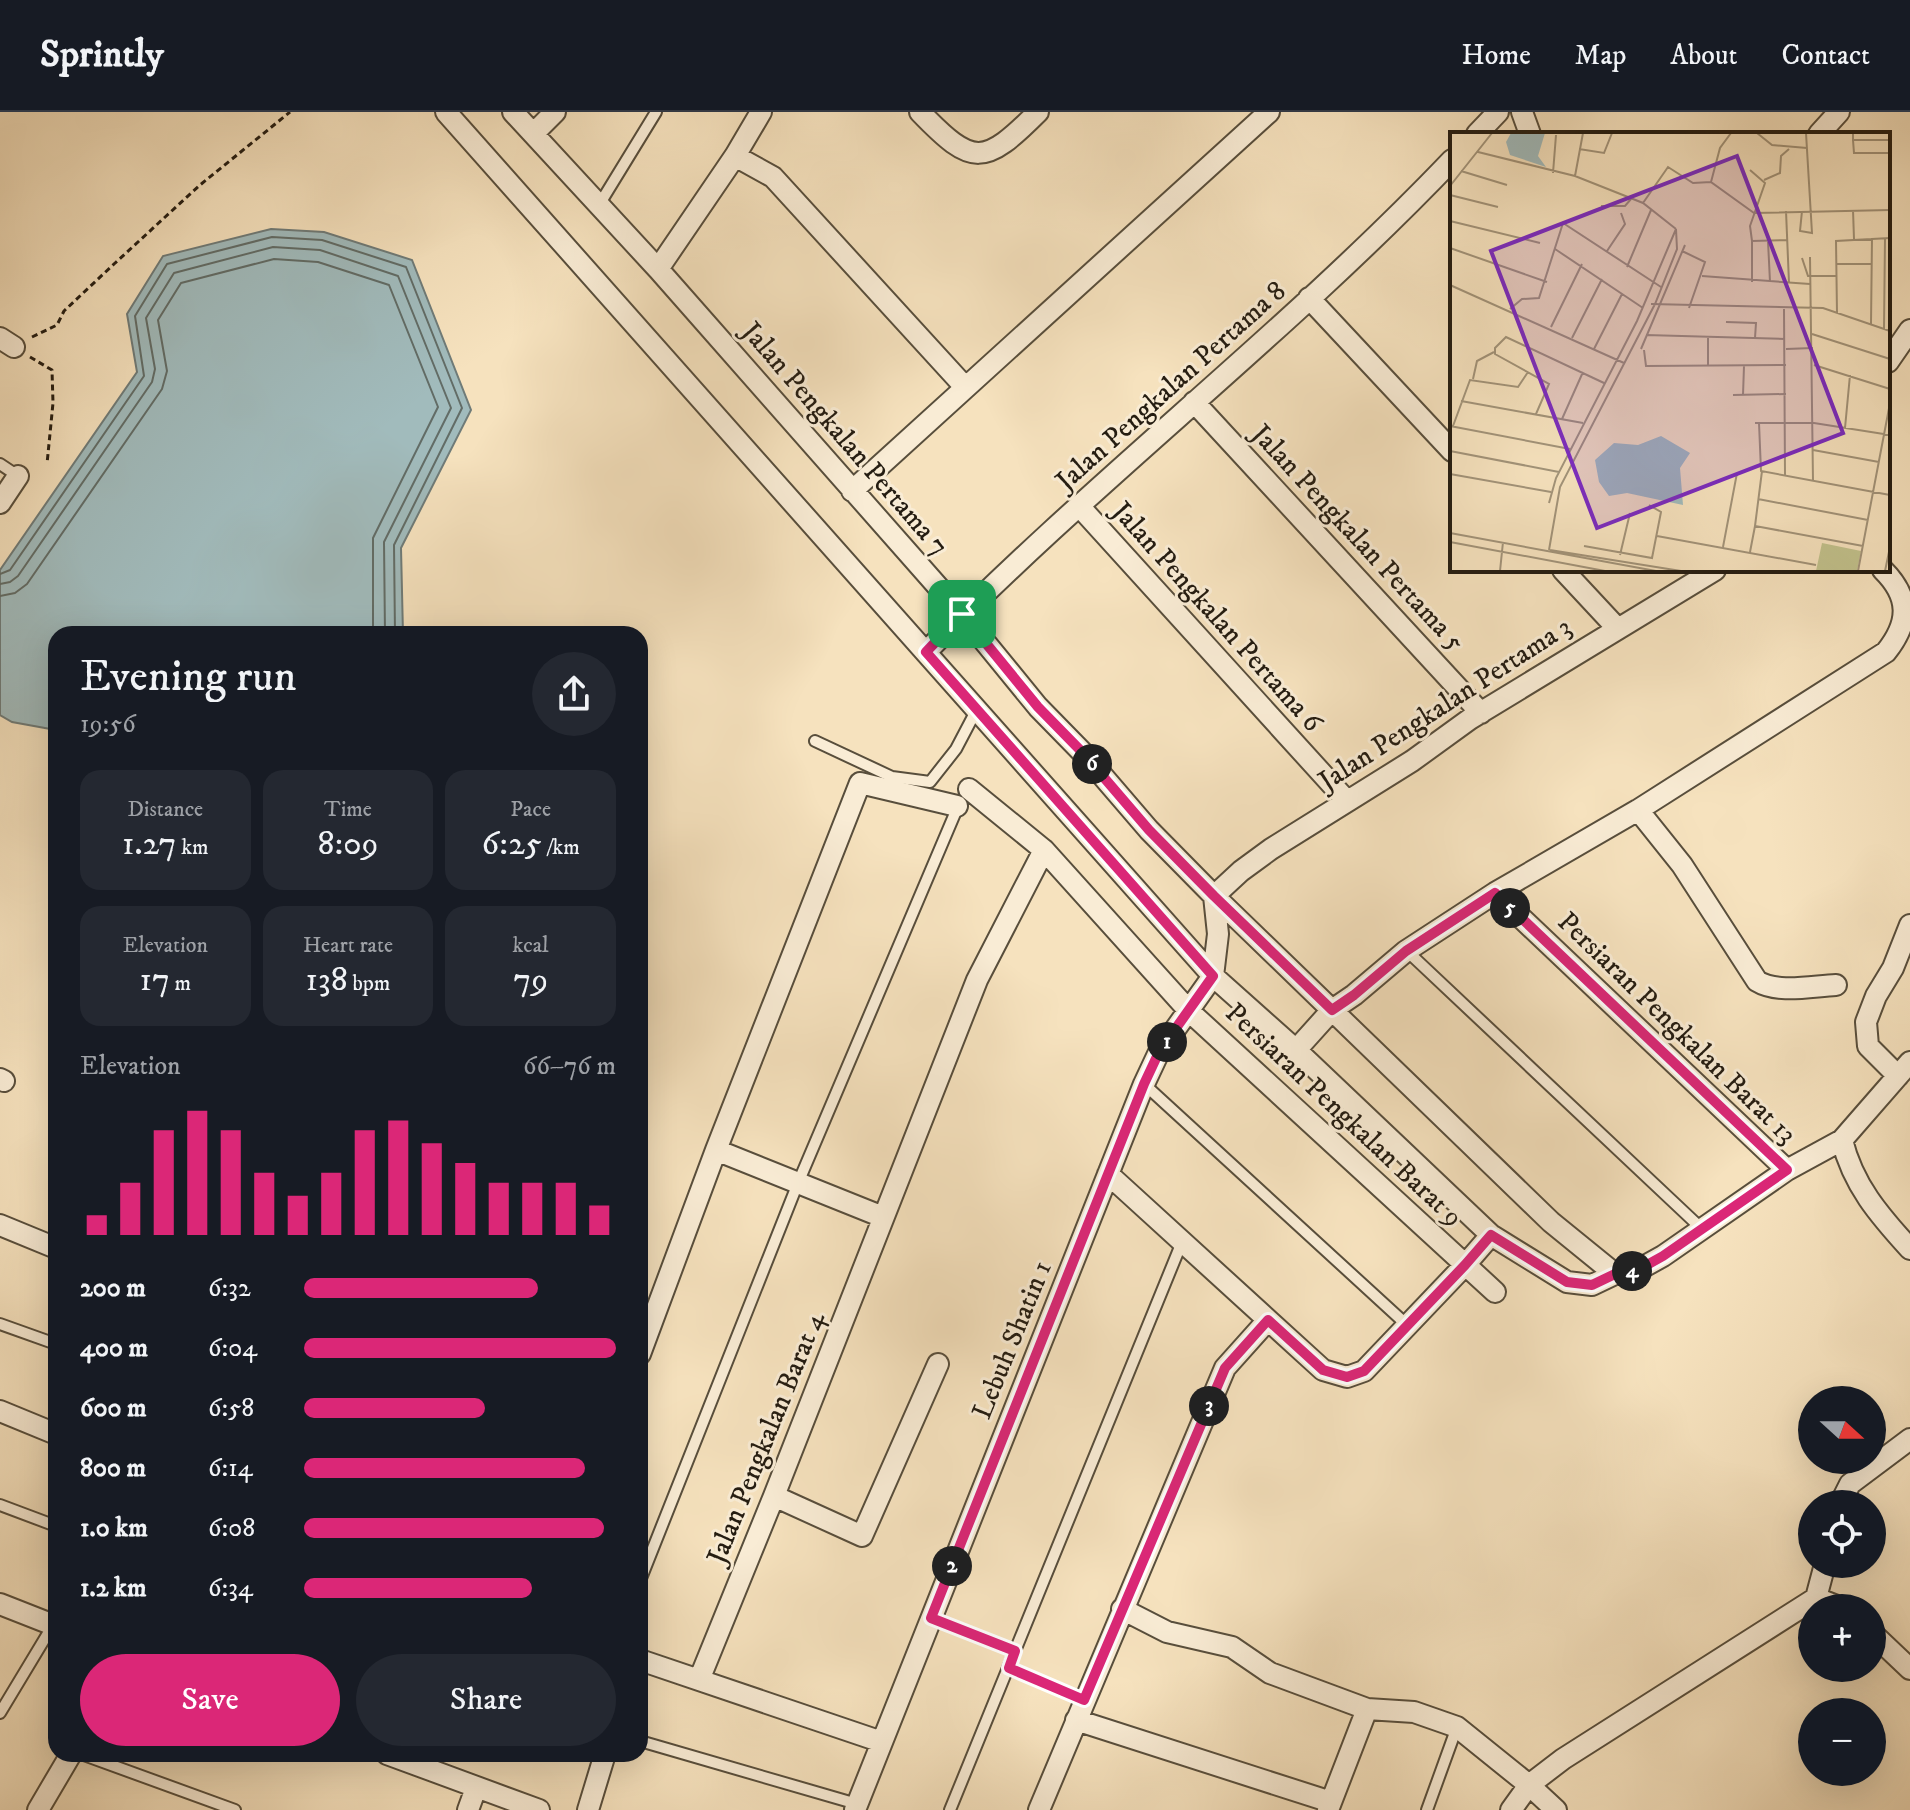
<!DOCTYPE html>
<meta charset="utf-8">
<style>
body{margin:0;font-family:"IM FELL DW Pica",serif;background:#242831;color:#f1f3f6;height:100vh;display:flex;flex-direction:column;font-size:30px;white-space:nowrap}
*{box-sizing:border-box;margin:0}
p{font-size:26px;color:#9ea1a6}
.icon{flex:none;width:44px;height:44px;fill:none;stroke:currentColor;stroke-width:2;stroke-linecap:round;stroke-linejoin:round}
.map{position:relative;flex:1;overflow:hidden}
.sheet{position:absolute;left:48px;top:514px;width:600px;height:1136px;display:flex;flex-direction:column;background:#171b24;border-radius:24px;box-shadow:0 8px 32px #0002}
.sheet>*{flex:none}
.needle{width:52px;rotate:111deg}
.controls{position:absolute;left:1798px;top:1274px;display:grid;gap:16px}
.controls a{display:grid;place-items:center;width:88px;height:88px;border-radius:50%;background:#171b24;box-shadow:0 8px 32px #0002;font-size:40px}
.pin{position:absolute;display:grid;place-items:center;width:68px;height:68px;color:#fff;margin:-34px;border-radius:16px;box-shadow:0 4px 12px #0006}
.km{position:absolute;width:40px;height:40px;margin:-20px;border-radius:50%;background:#222;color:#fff;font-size:22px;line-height:40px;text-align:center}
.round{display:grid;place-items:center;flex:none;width:84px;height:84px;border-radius:42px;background:#242831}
.overview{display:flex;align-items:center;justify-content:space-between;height:136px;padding:0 32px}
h1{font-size:44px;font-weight:600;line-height:60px}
.metrics{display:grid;grid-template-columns:repeat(3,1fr);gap:12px;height:136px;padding:8px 32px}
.metrics div{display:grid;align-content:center;border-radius:20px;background:#242831;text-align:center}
.metrics b{font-size:34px;font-weight:600}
.metrics small{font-size:22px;font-weight:400}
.metrics p{font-size:22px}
.chart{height:224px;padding:16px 32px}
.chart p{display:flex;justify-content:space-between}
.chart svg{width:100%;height:144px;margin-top:8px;stroke:#db2777;stroke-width:6}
.action{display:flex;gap:16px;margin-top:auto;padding:16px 32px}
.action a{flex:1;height:92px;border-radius:48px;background:#db2777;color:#fff;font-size:32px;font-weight:600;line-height:92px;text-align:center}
.action a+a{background:#242831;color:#f1f3f6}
ul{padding:0 32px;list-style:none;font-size:26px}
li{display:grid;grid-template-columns:128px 96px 1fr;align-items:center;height:60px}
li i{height:20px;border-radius:10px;background:#db2777}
header{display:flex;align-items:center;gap:48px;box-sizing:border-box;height:112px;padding:0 40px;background:#171b24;border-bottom:2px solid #363941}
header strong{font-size:38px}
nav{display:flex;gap:44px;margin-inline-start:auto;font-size:28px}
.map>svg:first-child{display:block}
.water{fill:#a1bbbc;stroke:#6f7b78;stroke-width:2}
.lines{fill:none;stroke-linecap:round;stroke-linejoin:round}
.shore{stroke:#626c66;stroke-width:2}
.service-casing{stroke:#584e3c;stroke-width:14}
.minor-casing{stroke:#584e3c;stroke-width:24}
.path{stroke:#241c11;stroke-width:3;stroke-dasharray:6 4;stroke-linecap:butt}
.service{stroke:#f9ecd5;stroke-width:10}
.minor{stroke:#f9ecd5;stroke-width:20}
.route-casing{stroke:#fff;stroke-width:16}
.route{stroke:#db2777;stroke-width:10}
.labels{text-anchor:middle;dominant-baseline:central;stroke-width:6;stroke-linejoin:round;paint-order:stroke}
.street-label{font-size:28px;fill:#241c11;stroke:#f9ecd5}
.inset-road{fill:none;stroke:#a29379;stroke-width:2}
.view{fill:#7b2cbf;fill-opacity:0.15;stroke:#7b2cbf;stroke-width:4}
.inset-edge{fill:none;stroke:#241c11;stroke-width:4}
</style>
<header>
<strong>Sprintly</strong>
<nav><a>Home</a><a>Map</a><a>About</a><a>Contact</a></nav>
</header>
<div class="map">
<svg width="1910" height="1698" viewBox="0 0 1910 1698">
<rect width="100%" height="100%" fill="#f6e2be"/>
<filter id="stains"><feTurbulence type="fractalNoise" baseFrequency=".0025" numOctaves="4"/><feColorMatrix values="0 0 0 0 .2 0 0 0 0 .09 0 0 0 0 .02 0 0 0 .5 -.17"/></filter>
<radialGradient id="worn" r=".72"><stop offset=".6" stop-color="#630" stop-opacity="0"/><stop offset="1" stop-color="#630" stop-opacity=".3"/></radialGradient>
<path class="water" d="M271,117L324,120L412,148L471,298L401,436L403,522H56V618L12,610L0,603V458L137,260L127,202L163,144Z"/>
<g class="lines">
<path class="shore" d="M0,462L10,458L144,264L135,204L167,152L272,125L322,128L406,155L462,296L394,433L395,522
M0,472L10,470L18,464L152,270L155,257L146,206L174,161L273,135L320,138L398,164L451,296L384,430L385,522
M0,484L15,481L27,472L162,277L167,259L158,208L181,171L274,147L318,150L389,173L438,295L373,426V522"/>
<g class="service-casing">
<path id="service" d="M599,93L656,0
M0,352L18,364
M815,629L892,665L930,670L956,637L977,597
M1407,839L1702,1117
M1144,972L1407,1213
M0,1212L56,1232
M0,1393L56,1414
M640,1469L798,1071L959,692
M931,1506L1015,1539
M1009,1556L1084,1588
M0,1601L53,1513
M640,1629L857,1692
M81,1642L235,1698
M950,1698L1182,1130
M1427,1698L1457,1615"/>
</g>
<g class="minor-casing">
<path id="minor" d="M446,0L1213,864L1296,938L1491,1123L1567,1170L1592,1173L1615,1162L1636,1159L1663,1144L1787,1058L1842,1028L1910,950
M513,0L658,157L962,502L1038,595L1082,640L1149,718L1214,784L1551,1110L1615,1162
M920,0C973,55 984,54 1038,0
M1522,0L1530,22
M534,21L555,0
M1477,22L1498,0
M1819,22L1839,0
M735,44L773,65L965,275
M658,157L735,44L761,0
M1309,186L1452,339
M0,226L14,235
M1888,250L1910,218
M1194,290L1481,601
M852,379L1269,0
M0,391L18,364
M1080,395L1346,688
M1563,458L1617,516
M926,540C1094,368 1286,222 1452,48
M969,677L1044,738L1190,900L1495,1180
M1638,698L1682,753L1757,869C1778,882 1812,874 1836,873
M1495,781L1787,1058
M1214,784L1241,759L1271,737L1412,649L1470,607L1715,458
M1296,938L1332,898L1354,883L1406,839L1495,781L1638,698L1886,540C1910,510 1910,485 1883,458
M1898,964L1868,934L1866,910L1876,884L1893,856L1910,813
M0,967L4,969
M1842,1028C1853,1073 1879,1103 1910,1137
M716,1038L883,1105
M1108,1062L1323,1258L1347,1265L1364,1259L1465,1153L1491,1123
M0,1113L56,1136
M640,1242L716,1038L860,671L957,694
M0,1299L56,1322
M774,1384L862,1424L938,1252
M1840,1392L1850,1372L1910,1327
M1816,1486L1825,1452
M0,1492L56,1514
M1122,1497L1167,1520L1232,1535L1270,1561L1367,1597
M1872,1521L1910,1557
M640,1548L882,1630
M699,1568L774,1384L977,868L1044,738
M1076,1608L1331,1690
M387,1642L539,1698
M38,1698L71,1642
M468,1698L476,1676
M588,1698L605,1642
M855,1698L1144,972L1159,940L1213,864L1218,822L1214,784
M1039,1698L1225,1256L1268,1208
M1328,1698L1367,1597L1414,1600L1457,1615L1529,1673L1556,1698
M1511,1698L1529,1673L1563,1647L1816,1486L1842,1496"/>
</g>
<path class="path" d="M32,225L57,213L64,199L114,152L200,73L290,0
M30,245L52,258L53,291L47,352"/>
<use href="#service" class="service"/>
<use href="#minor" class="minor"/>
</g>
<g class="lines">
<g class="route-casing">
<path id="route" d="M962,502L1038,595L1082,640L1149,718L1214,784L1332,898L1354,883L1406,839L1495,781L1787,1058L1663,1144L1636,1159L1615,1162L1592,1173L1567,1170L1491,1123L1465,1153L1364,1259L1347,1265L1323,1258L1268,1208L1225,1256L1084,1588L1009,1556L1015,1539L931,1506L1144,972L1159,940L1213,864L926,540Z"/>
</g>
<use href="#route" class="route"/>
</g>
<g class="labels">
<g class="street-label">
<text transform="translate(1171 274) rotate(-42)">Jalan Pengkalan Pertama 8</text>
<text transform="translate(845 327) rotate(49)">Jalan Pengkalan Pertama 7</text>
<text transform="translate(1358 426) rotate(47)">Jalan Pengkalan Pertama 5</text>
<text transform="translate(1217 505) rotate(48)">Jalan Pengkalan Pertama 6</text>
<text transform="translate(1445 592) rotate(-33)">Jalan Pengkalan Pertama 3</text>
<text transform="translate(1677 916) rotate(44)">Persiaran Pengkalan Barat 13</text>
<text transform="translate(1344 1003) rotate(43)">Persiaran Pengkalan Barat 9</text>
<text transform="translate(1012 1228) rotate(-68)">Lebuh Shatin 1</text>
<text transform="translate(766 1326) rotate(-68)">Jalan Pengkalan Barat 4</text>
</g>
</g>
<g transform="translate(1450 20)">
<rect width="440" height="440" fill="#f6e2be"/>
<path d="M372,411L411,419L407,439H366Z" fill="#c2c28d"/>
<path d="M61,1H95L88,24L96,35L60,23L56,10ZM211,304L240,321L230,336L233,373L177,361L159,364L149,350L145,328L164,311L188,313Z" fill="#a1bbbc"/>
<path class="inset-road" d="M281,1L270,16L261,50L304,81M307,1L322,13L357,16M403,1V8H440M403,8L404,21H440M129,17L154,21L162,1M28,20L125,44L193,71L226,97M300,38L315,51L300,94L302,109L337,108M11,39L57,53M103,41L106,3M125,44L133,1M314,48L330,41L331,24L339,17M0,54L42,1M0,63L48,75M193,71L218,35L243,51L261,50M151,74H175L181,67M403,78L404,107M336,79L339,151M352,79L350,99L362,101L356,1M304,81L440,78M0,89L90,111M318,109L320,150M0,116L97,150M105,117L193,176M157,119L175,92L171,81M232,119L255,130L239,176M360,125L363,349M352,126L358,144H387M387,132H421M177,135L201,78M252,144L360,152M302,150V109M0,153L174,231M201,172L373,176L440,199M60,177L72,167L89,166L113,91L211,155M334,177L335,343M387,181L386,109L440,106M276,190L306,191L305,206M421,192L422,106M101,195L132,132M434,197L435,106M362,202L440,227M196,203L335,207M122,206L152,147M144,217L172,162M191,217L235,113M336,217L363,216M194,218L196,234L336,233M364,233L440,257M258,234V206M23,247L27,229L44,220M283,263L336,262M293,263L294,234M11,269L133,291M86,282L99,252L45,222V216L56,205L154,251M112,287L133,240M305,291H364L440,303M309,291L311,339L440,363M0,294L120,317M3,294L20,248L68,255L78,240M395,296L400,243M363,318L429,330M0,319L109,340M312,339L305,394L413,414M0,342L101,360M308,367L418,388M99,371L106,346L187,189L226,97M0,401L206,439M207,404L366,433M0,410L155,439M134,414L202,426L211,380L199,373M273,415L287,341M99,418L110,355L205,172L227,117L226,97M100,418L231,439M300,420L305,394M170,423L180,381M50,439L53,410M408,439L440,271M435,439L440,415"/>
<path class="view" d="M287,24L393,301L147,396L41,119Z"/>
<rect width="440" height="440" class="inset-edge"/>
</g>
<rect width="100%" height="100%" filter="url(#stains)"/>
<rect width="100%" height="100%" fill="url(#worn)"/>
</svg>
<div class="controls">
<a><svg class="needle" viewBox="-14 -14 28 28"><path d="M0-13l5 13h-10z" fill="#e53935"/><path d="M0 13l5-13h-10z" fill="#9ea1a6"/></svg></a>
<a><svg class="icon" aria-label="locate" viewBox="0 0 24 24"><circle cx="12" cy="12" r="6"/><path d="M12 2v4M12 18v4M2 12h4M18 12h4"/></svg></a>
<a>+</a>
<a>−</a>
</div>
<div class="pin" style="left:962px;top:502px;background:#1e9e55"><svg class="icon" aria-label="arrive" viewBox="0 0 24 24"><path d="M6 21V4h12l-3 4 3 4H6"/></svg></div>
<b class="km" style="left:1167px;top:930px">1</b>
<b class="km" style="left:952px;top:1454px">2</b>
<b class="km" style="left:1209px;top:1294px">3</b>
<b class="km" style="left:1632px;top:1159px">4</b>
<b class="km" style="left:1510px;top:796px">5</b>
<b class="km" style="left:1092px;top:652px">6</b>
<section class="sheet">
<div class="overview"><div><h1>Evening run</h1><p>19:56</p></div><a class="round"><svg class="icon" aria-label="share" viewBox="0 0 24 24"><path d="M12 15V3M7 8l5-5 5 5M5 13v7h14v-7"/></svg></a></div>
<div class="metrics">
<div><p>Distance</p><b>1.27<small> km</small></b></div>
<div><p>Time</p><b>8:09</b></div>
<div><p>Pace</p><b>6:25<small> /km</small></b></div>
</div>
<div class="metrics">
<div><p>Elevation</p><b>17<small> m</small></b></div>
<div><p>Heart rate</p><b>138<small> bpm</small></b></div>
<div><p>kcal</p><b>79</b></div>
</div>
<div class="chart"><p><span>Elevation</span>66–76 m</p>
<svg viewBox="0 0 160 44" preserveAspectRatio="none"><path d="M5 44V38M15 44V28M25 44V12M35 44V6M45 44V12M55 44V25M65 44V32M75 44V25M85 44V12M95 44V9M105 44V16M115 44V22M125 44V28M135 44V28M145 44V28M155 44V35"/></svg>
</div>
<ul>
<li><b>200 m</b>6:32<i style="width:75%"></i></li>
<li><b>400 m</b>6:04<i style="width:100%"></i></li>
<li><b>600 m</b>6:58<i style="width:58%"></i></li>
<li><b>800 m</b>6:14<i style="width:90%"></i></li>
<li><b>1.0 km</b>6:08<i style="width:96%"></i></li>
<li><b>1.2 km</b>6:34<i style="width:73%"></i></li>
</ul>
<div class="action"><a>Save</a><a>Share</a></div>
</section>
</div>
